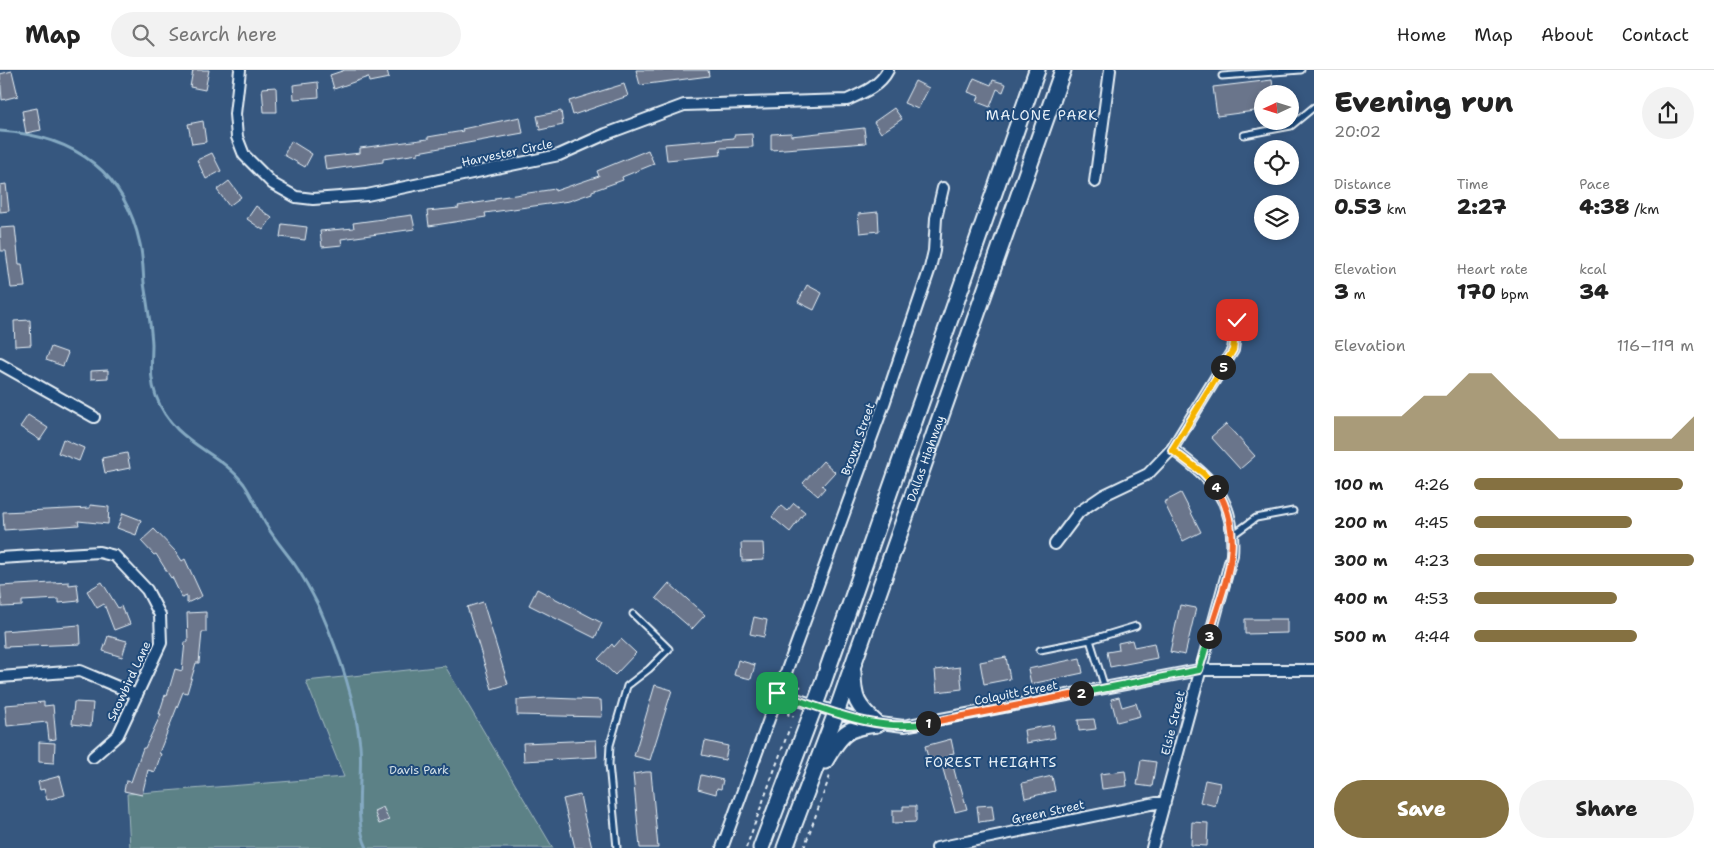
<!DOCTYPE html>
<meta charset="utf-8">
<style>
body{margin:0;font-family:"Shantell Sans",sans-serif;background:#f2f2f2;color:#222;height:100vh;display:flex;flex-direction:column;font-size:19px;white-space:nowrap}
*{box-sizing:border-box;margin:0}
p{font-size:16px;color:#767676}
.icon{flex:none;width:28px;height:28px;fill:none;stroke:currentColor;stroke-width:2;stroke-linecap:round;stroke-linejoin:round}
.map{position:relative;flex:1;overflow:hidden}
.panel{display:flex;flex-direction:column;background:#fff;width:400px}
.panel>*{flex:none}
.needle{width:32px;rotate:266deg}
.controls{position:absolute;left:1254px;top:15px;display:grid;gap:10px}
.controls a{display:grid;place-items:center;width:45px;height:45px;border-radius:50%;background:#fff;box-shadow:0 2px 8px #0003;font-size:25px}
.pin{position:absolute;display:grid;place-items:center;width:42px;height:42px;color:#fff;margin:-21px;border-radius:10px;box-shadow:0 2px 8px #0006}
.km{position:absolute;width:25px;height:25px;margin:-12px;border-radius:50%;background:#222;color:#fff;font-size:14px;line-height:25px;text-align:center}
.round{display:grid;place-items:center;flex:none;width:52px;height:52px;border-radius:26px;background:#f2f2f2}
.head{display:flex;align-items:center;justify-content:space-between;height:85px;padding:0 20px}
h1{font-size:28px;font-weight:800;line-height:38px}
.stats{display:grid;grid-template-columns:repeat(3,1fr);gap:8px;height:85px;padding:5px 20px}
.stats div{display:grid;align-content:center}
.stats b{font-size:21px;font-weight:800}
.stats small{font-size:14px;font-weight:400}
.stats p{font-size:14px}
.chart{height:140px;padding:10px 20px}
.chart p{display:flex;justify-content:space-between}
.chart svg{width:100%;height:90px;margin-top:5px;fill:#857141;opacity:.7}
.button{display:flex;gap:10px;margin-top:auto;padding:10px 20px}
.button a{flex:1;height:58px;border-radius:30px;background:#857141;color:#fff;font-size:20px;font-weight:800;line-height:58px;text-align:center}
.button a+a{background:#f2f2f2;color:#222}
ul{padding:0 20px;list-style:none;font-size:16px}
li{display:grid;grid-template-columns:80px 60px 1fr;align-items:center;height:38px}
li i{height:12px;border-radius:6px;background:#857141}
header{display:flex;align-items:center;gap:30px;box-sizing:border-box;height:70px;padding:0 25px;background:#fff;border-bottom:1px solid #e0e0e0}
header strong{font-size:24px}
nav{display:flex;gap:28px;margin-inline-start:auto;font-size:18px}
.search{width:350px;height:45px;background:#f2f2f2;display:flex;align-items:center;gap:12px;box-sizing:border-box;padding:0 18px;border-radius:28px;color:#767676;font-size:19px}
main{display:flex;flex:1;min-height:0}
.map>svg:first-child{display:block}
.green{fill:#5b8186;stroke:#a2b9bf}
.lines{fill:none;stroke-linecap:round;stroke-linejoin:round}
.stream{stroke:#84a9c2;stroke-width:3}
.building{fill:#6b758b;stroke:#e8f1f8}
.service-casing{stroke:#e8f1f8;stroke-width:9}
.minor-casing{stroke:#e8f1f8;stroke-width:14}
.primary-casing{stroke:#e8f1f8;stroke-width:19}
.path{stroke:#e8f1f8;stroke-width:2;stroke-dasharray:4 4;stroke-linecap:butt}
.service{stroke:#1f4a7a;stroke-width:5}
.minor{stroke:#1f4a7a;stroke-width:10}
.primary{stroke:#1f4a7a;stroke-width:15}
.split-1-casing{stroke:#fff;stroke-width:10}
.split-2-casing{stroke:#fff;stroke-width:10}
.split-3-casing{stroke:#fff;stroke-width:10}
.split-4-casing{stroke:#fff;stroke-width:10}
.split-5-casing{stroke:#fff;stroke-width:10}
.split-6-casing{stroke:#fff;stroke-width:10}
.split-1{stroke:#22a559;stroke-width:6}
.split-2{stroke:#f0652b;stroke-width:6}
.split-3{stroke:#22a559;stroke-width:6}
.split-4{stroke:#f0652b;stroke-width:6}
.split-5{stroke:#f5b400;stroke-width:6}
.split-6{stroke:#f5b400;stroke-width:6}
.labels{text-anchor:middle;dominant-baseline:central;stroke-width:4;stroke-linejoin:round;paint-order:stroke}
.street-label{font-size:12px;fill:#e8f1f8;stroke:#1f4a7a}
.park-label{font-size:12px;fill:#d3e0e7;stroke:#1f4a7a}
.neighbourhood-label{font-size:14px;letter-spacing:1px;fill:#e8f1f8;stroke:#1f4a7a}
</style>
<header>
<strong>Map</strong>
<div class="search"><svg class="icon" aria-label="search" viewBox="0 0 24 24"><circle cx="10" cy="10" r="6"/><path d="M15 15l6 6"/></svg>Search here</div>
<nav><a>Home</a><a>Map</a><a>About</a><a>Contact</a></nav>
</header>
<main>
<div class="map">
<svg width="1314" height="778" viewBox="0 0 1314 778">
<rect width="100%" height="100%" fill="#36577f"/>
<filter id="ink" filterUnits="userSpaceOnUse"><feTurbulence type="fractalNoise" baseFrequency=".02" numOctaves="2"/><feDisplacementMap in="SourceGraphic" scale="10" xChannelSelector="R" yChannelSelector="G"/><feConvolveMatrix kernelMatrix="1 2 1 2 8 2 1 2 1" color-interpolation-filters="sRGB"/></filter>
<g filter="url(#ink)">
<path class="green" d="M445,596L553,778H130L127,724L344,707L306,611Z"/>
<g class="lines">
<path class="stream" d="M0,61C73,66 124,100 140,174C143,187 143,200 144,213C147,233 151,254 152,274C152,292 149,308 156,326C174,375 218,379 244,414C253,427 259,443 267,456C275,470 286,482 295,495C304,508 312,523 319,537C338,580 355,628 360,675C363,706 353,750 367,778"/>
</g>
<path class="building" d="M193,0H209L205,20L190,17Z
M345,0H387L389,8L369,12L368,7L334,19L330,5Z
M636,0H708L709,6L640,15Z
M12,1L18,26L2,30L0,4Z
M974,8L991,15L993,10L1006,14L1003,22L997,19L990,37L977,32L979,26L968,22Z
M1272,10L1274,24H1262V40L1217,46L1213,17Z
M915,11L929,18L918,39L904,33Z
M318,12L319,27L294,29L293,15Z
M624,14L628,26L573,45L569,31Z
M276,17L277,42H264L262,18Z
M37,38L41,60L26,63L22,41Z
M894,38L902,49L881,63L874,52Z
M561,41L563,55L540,60L537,46Z
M520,47L523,63L418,82V84L383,89V92L326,100L324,87L360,83V78L428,69V67L463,61L462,59Z
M203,51L206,72L192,74L188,54Z
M864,58L866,73L771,80V64L791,63V66Z
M752,64L753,77L720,78L721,85L667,90L665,74L734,68V65Z
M291,71L312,84L305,97L284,85Z
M648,80L654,94L622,107L623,110L592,121V123L569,131L485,143L486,147L429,156L427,141L459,138L458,136L495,130V128L555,119V121L599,106L597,101Z
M212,83L221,101L206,109L197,90Z
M229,111L241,127L229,136L217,120Z
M6,114L9,141L0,142V115Z
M256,136L272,148L263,160L247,149Z
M878,142L879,161L860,163L858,144Z
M412,145L415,159L341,169L342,175L322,177L320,161L354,158L353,153Z
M282,154L307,157L305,170L280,167Z
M15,157L19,194H22L25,217L11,218L6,181H1L0,158Z
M807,215L822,223L814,240L798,232Z
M30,250L31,275L15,276L14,251Z
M51,277L68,283L63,296L46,290Z
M108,300V308L91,309V301Z
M28,345L48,358L40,370L20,357Z
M1226,354L1255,386L1240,399L1211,367Z
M63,369L84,378L79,391L58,383Z
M127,383L130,398L105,403L102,388Z
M823,391L835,402L822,416L825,418L818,426L803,413Z
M1181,423L1201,462L1183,471L1164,432Z
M794,433L805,442L790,462L772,447L781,436L787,441Z
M90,435L109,437L108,454L78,451L79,455L4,460L3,442L90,438Z
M123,443L141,450L136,465L117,458Z
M154,459L176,482L182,491L185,489L202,526L187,533V526L182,528L172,507L171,508L156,484L154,485L141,471Z
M741,473H763L764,490L742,491Z
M69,512V515L77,514L79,531L59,533V529L22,531V536L2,537L0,516Z
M102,512L118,538L121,536L124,544H126L130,554L114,560L104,534L97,538L87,521Z
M669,513L705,545L692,559L656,528Z
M537,519L602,553L595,568L529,535Z
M483,532L508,614L492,619L467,537Z
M1180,535L1196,538L1185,585L1170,582Z
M206,542V562H202L199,593H196L187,623L183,622L159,683L161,684L155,702L148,700L142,725L124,721L126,711L131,712L143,678H145L161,644H159L165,625L167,626L175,599L182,601L185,572H188L187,543Z
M754,547L767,550L764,567L750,564Z
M1245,549H1287V563L1245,564Z
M80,555L81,574L4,577L3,561Z
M108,566L127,571L122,587L103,581Z
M621,569L636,583L615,605L598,589L612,574L614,577Z
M1132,570L1134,577L1154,573L1157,588L1110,597L1107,582L1119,580L1118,573Z
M1006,587L1010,609L984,614L980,592Z
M1080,588L1083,603L1031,614L1028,599Z
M738,590L755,595L751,609L734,605Z
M960,597L962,619L937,622L935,600Z
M655,615L672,620L650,690L634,686Z
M1119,627L1122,637L1136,633L1140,646L1117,652L1111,629Z
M549,628L601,630L602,647L517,645V630Z
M44,632V636L53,635L56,669L49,670L47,652L7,656L5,635Z
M74,632L93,633L91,656L72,654Z
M1094,649L1096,659L1079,661L1078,650Z
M1053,655L1055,668L1026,673L1024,660Z
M951,669L954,683L950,684L958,715L960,714L967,739L955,742L941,692L938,693L937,688L929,691L925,676Z
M596,670L597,687L524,691L523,673Z
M705,671L728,676L725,690L702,685Z
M39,672L55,673L54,693L39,692Z
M1141,690L1156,692L1152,717L1137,715Z
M1125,701L1127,716L1102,719L1100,704Z
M646,702H651L658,778H640L633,704Z
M701,705L723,710L721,719L717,718L716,724L698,719Z
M60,706L65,725L47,730L44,719L40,720L38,712Z
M1052,706L1055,721L1025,728L1022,713Z
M1205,710L1220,713L1215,736L1200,732Z
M580,725L584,745L592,778H575L563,729Z
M992,735L994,750L979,752L977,736Z
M903,736H916V752L893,753V740H903Z
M383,737L389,750L379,754L374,741Z
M1192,752L1208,753L1207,776L1191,775Z"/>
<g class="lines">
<g class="service-casing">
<path id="service" d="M1222,6L1301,0
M1244,65L1291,56L1314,37
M1234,464L1256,448L1293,441
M1090,570L1136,556
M1040,580L1090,570L1105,618
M617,778L609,694L610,675L627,616L649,599L669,579L633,544"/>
</g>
<g class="minor-casing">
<path id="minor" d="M240,0L235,44L237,67L244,85L273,114L296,127L313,129L367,125L559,85L606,64L684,35L847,30C863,23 880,16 888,0
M1095,112L1110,0
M0,294L94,347
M1055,474L1079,442L1104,425L1148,404L1172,379L1233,280L1237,250
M0,488L99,482L115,486L147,520L160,545L161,573L118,665L93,687
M0,607L80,601L137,625
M777,623L864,651L904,656L1199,600H1314
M722,778L885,331L930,198L934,181L936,148L943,118
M937,778L1156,733H1165
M1152,778L1232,485C1236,430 1213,410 1172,379"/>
</g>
<g class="primary-casing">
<g id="primary">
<path d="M853,602C853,629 857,636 877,654"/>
<path d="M825,691C840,665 846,657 877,654"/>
<path d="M761,778L819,624L1037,0"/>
<path id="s1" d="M785,778L836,643L1063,0"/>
</g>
</g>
<path class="path" d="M795,619L796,615L801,617
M789,642L788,644L790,647L794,646
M746,778L790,657
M804,778L831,703"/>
<use href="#service" class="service"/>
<use href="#minor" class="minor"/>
<use href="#primary" class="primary"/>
</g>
</g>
<g class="lines" filter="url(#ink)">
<g class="split-1-casing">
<path id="split-1" d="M777,623C826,639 875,663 928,653"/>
</g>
<g class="split-2-casing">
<path id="split-2" d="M928,653L1081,623"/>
</g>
<g class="split-3-casing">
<path id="split-3" d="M1081,623L1199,600L1209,566"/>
</g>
<g class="split-4-casing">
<path id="split-4" d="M1209,566C1224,513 1248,470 1216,417"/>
</g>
<g class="split-5-casing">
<path id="split-5" d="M1216,417L1203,403L1172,380L1223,297"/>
</g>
<g class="split-6-casing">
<path id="split-6" d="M1223,297L1233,280L1237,250"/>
</g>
<use href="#split-1" class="split-1"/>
<use href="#split-2" class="split-2"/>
<use href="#split-3" class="split-3"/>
<use href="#split-4" class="split-4"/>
<use href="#split-5" class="split-5"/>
<use href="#split-6" class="split-6"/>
</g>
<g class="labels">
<g class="street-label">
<text transform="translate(507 83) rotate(-12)">Harvester Circle</text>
<text transform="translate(858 369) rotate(-70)">Brown Street</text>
<text stroke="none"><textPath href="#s1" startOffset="414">Dallas Highway</textPath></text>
<text transform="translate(129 611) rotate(-65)">Snowbird Lane</text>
<text transform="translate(1016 623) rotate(-11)">Colquitt Street</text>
<text transform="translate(1173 653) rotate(-76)">Elsie Street</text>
<text transform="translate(1048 742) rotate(-12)">Green Street</text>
</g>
<g class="park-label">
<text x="419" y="700">Davis Park</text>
</g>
<g class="neighbourhood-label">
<text x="1042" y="45">MALONE PARK</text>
<text x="991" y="692">FOREST HEIGHTS</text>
</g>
</g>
</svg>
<div class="controls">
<a><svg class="needle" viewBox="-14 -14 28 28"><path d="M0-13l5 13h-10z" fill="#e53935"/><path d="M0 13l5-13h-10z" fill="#767676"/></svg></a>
<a><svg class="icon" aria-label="locate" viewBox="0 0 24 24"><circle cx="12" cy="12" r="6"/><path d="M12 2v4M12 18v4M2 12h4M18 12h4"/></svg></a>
<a><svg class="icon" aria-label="layers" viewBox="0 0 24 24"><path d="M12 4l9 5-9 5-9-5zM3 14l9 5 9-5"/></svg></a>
</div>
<div class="pin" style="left:777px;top:623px;background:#1e9e55"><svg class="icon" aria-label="arrive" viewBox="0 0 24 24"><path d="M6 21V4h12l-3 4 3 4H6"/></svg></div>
<div class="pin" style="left:1237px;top:250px;background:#d93025"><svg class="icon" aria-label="check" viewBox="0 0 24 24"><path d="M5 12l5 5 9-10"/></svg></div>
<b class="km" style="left:928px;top:653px">1</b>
<b class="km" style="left:1081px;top:623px">2</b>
<b class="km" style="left:1209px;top:566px">3</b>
<b class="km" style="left:1216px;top:417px">4</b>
<b class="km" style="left:1223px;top:297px">5</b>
</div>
<section class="panel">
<div class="head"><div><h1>Evening run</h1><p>20:02</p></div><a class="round"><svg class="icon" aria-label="share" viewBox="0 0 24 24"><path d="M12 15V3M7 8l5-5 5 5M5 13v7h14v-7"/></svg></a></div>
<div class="stats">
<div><p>Distance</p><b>0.53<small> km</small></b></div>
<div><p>Time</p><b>2:27</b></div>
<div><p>Pace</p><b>4:38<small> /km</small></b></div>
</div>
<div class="stats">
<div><p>Elevation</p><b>3<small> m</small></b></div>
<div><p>Heart rate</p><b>170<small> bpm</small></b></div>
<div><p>kcal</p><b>34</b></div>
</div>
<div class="chart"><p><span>Elevation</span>116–119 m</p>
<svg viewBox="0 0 160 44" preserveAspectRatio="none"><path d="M0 44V27L10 27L20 27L30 27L40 17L50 17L60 6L70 6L80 17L90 27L100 38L110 38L120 38L130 38L140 38L150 38L160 27V44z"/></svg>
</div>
<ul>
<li><b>100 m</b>4:26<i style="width:95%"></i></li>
<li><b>200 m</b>4:45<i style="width:72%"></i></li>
<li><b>300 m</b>4:23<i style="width:100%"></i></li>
<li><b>400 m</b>4:53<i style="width:65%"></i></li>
<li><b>500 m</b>4:44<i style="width:74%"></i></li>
</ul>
<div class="button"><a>Save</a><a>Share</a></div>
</section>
</main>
